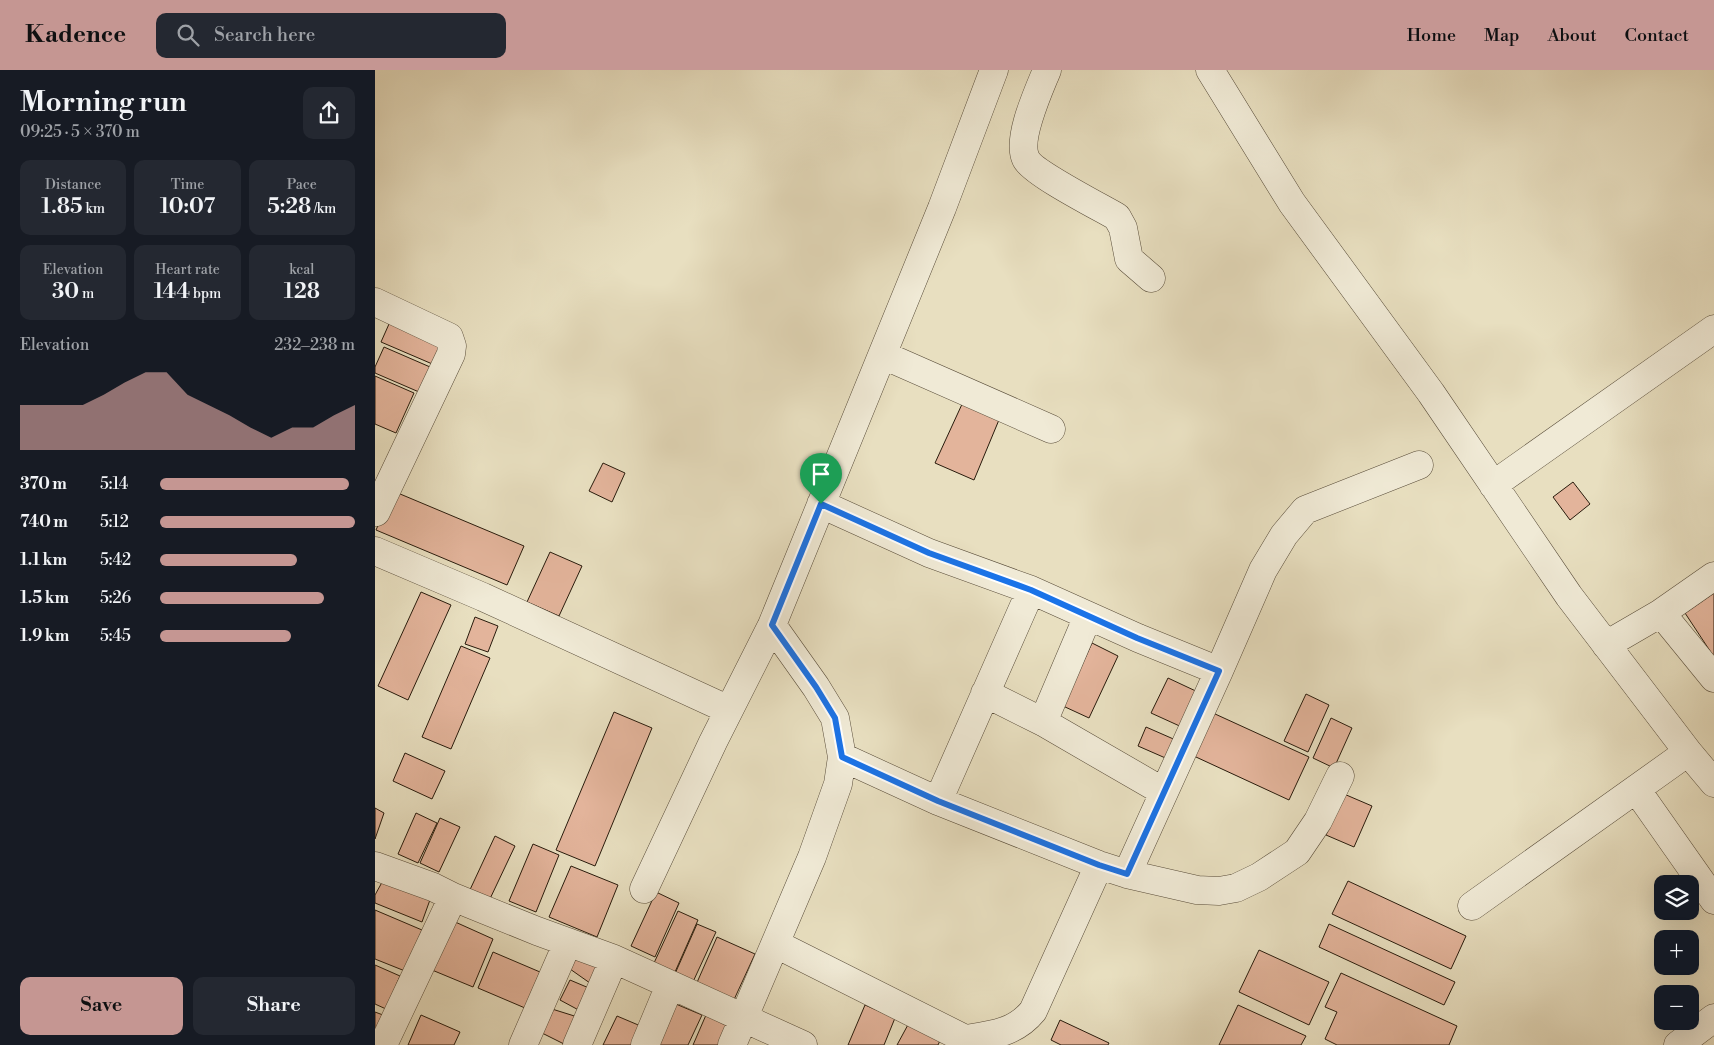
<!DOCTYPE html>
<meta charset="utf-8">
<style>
body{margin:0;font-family:"Libre Bodoni",serif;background:#242831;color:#f1f3f6;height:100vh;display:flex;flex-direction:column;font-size:19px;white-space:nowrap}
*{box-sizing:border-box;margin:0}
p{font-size:16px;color:#9ea1a6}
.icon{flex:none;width:28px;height:28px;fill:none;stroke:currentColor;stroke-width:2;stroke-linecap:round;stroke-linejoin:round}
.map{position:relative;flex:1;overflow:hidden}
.details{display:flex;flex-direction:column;background:#171b24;width:375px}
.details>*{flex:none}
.fabs{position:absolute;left:1279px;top:805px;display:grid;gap:10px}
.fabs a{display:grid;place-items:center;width:45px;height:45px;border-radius:10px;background:#171b24;box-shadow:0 5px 20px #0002;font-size:25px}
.pin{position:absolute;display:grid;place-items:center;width:42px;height:42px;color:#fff;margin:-51px -21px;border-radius:50% 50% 50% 0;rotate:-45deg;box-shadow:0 0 5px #0007}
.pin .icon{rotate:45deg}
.round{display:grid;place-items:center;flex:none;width:52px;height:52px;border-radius:10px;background:#242831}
.head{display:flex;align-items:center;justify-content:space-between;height:85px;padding:0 20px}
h1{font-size:28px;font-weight:600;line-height:38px}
.metrics{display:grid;grid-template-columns:repeat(3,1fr);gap:8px;height:85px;padding:5px 20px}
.metrics div{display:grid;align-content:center;border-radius:10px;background:#242831;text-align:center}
.metrics b{font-size:21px;font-weight:600}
.metrics small{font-size:14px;font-weight:400}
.metrics p{font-size:14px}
.chart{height:140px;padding:10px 20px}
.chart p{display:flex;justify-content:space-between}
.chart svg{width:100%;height:90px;margin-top:5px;fill:#c59692;opacity:.7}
.action{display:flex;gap:10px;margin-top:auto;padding:10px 20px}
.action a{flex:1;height:58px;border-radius:10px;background:#c59692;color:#111;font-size:20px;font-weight:600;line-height:58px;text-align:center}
.action a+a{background:#242831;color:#f1f3f6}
ul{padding:0 20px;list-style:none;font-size:16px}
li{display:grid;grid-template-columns:80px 60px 1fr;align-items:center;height:38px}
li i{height:12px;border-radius:6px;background:#c59692}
header{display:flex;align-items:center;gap:30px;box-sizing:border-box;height:70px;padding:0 25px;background:#c59692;color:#111}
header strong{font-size:24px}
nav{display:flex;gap:28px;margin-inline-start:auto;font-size:18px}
.search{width:350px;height:45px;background:#242831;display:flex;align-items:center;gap:12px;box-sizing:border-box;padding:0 18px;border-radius:10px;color:#9ea1a6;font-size:19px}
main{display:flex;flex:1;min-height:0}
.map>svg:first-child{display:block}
.building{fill:#e3b49b;stroke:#281b0c}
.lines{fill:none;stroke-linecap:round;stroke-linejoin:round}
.minor-casing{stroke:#584c39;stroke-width:29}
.minor{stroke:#f0ead6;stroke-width:28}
.route-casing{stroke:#fff;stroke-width:10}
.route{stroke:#1a73e8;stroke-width:6}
</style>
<header>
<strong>Kadence</strong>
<div class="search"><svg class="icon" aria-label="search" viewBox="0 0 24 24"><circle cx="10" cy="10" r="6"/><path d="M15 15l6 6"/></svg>Search here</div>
<nav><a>Home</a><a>Map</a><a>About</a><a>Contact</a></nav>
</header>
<main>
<section class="details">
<div class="head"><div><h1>Morning run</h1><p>09:25 · 5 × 370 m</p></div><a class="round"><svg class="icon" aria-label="share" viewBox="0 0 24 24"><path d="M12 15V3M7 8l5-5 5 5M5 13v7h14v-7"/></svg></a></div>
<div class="metrics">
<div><p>Distance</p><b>1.85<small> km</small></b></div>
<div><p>Time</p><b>10:07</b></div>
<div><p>Pace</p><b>5:28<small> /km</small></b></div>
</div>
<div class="metrics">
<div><p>Elevation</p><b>30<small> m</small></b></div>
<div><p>Heart rate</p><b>144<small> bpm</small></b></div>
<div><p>kcal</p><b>128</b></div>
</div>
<div class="chart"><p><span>Elevation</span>232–238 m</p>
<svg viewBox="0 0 160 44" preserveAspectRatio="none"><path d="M0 44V22L10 22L20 22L30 22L40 17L50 11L60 6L70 6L80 17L90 22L100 27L110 33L120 38L130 33L140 33L150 27L160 22V44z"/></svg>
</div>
<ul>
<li><b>370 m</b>5:14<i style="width:97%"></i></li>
<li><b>740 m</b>5:12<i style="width:100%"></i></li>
<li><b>1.1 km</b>5:42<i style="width:70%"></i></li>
<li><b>1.5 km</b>5:26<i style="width:84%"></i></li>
<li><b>1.9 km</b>5:45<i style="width:67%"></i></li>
</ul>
<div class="action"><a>Save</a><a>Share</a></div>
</section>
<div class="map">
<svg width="1339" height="975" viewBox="0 0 1339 975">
<rect width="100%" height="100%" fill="#e8dfc0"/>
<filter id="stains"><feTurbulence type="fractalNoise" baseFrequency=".004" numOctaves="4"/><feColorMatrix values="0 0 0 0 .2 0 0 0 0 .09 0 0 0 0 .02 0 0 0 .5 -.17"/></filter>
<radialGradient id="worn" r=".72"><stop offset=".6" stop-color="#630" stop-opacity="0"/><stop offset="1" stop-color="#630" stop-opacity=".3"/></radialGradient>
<path class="building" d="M18,245L74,269L62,296L6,272Z
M9,277L62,300L51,325L0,303V297Z
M0,306L39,323L21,363L0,354Z
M588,332L626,345L599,410L560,393Z
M228,393L250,403L237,432L214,421Z
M1198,412L1215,434L1195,450L1178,427Z
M18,421L149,476L132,515L1,460Z
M175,482L207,496L184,546L152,532Z
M46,522L76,535L33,630L3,616Z
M1339,523V587L1310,543Z
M100,547L123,556L113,582L90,574Z
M717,573L743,586L714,648L688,636Z
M86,576L115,588L76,679L47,667Z
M793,608L825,623L809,658L776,643Z
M931,624L954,635L933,682L909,671Z
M827,638L934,687L914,730L808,681Z
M239,642L277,658L220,796L181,780Z
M956,648L977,658L959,698L938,688Z
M771,657L803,671L795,690L763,676Z
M30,683L70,701L57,729L18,711Z
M969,724L997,736L979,777L951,765Z
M0,738L9,743L0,769Z
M41,743L62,753L43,793L23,784Z
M65,748L85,757L64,802L45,793Z
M120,766L140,776L113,833L93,824Z
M158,774L184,785L161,842L134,831Z
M196,796L243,815L222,867L174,847Z
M11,805L56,827L47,852L0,833V825Z
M973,811L1091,866L1076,899L957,844Z
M281,822L304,833L280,887L256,876Z
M0,840L47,860L30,901L0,889Z
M303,841L323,850L300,902L279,893Z
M78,851L118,869L98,917L57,900Z
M322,854L341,862L317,914L299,906Z
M954,854L1080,912L1069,935L944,877Z
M342,867L380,884L357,934L320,917Z
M884,880L954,912L934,955L864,922Z
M118,882L165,902L150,938L103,918Z
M199,886L233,894L222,918L195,899Z
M0,895L25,906L11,939L0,934Z
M966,903L1082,956L1074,975H962L950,969L962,942L950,937Z
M195,910L221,921L211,944L185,930Z
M296,932L327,945L313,975H276Z
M490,935L520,948L509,975H473Z
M863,935L931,966L926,975H844Z
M177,939L209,949L191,975L167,963Z
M0,942L8,945L0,963Z
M46,945L85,962L79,975H33Z
M331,945L358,959L351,975H318Z
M242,946L268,957L260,975H228Z
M685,950L734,973L733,975H686L676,970Z
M535,951L567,966L563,975H522Z"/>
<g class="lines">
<g class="minor-casing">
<path id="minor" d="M672,0C664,20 641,69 651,89C658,103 725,137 742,147L748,158L754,189L776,208
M835,0L917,133L1056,323L1194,526L1313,682L1339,713
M0,232L74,267L77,276L76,284L1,442
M508,285L676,359
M1118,415L1339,259
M446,434L554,483L656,520L763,568L844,601L888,500L909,465L930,440L1044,395
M0,481L108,527L354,640
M1286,543L1339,608
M1231,575L1286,543L1339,506
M610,623L668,652L789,722
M668,652L713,546
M467,687L563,731L724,795L752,804L844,601
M1261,719L1339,830
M563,731L656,520
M0,796L58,817L78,827L162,861L239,889L428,975
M752,804L822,820L844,821L861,818L884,807L922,782L943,751L965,706
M269,819L338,672L397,555L567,138L619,0
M1097,836L1313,682
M401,874L590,969
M8,975L78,827
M148,975L193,872
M202,975L239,889
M270,975L295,915
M357,975L437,787L463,714L467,687L460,648L441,617L397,555
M587,975L590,969C617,965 640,963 658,941L724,795
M1303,975L1339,948"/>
</g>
<use href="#minor" class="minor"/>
</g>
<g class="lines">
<g class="route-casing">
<path id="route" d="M446,434L554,483L656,520L762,568L844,601L752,804L724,795L563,731L467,687L460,648L441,617L397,555Z"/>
</g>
<use href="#route" class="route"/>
</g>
<rect width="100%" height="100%" filter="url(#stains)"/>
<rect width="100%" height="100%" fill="url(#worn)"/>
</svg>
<div class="fabs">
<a><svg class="icon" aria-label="layers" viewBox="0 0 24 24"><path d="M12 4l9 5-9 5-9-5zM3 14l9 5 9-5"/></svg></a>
<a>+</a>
<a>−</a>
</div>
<div class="pin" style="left:446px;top:434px;background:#1e9e55"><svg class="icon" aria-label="arrive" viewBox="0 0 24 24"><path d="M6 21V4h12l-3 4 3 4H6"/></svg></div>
</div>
</main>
